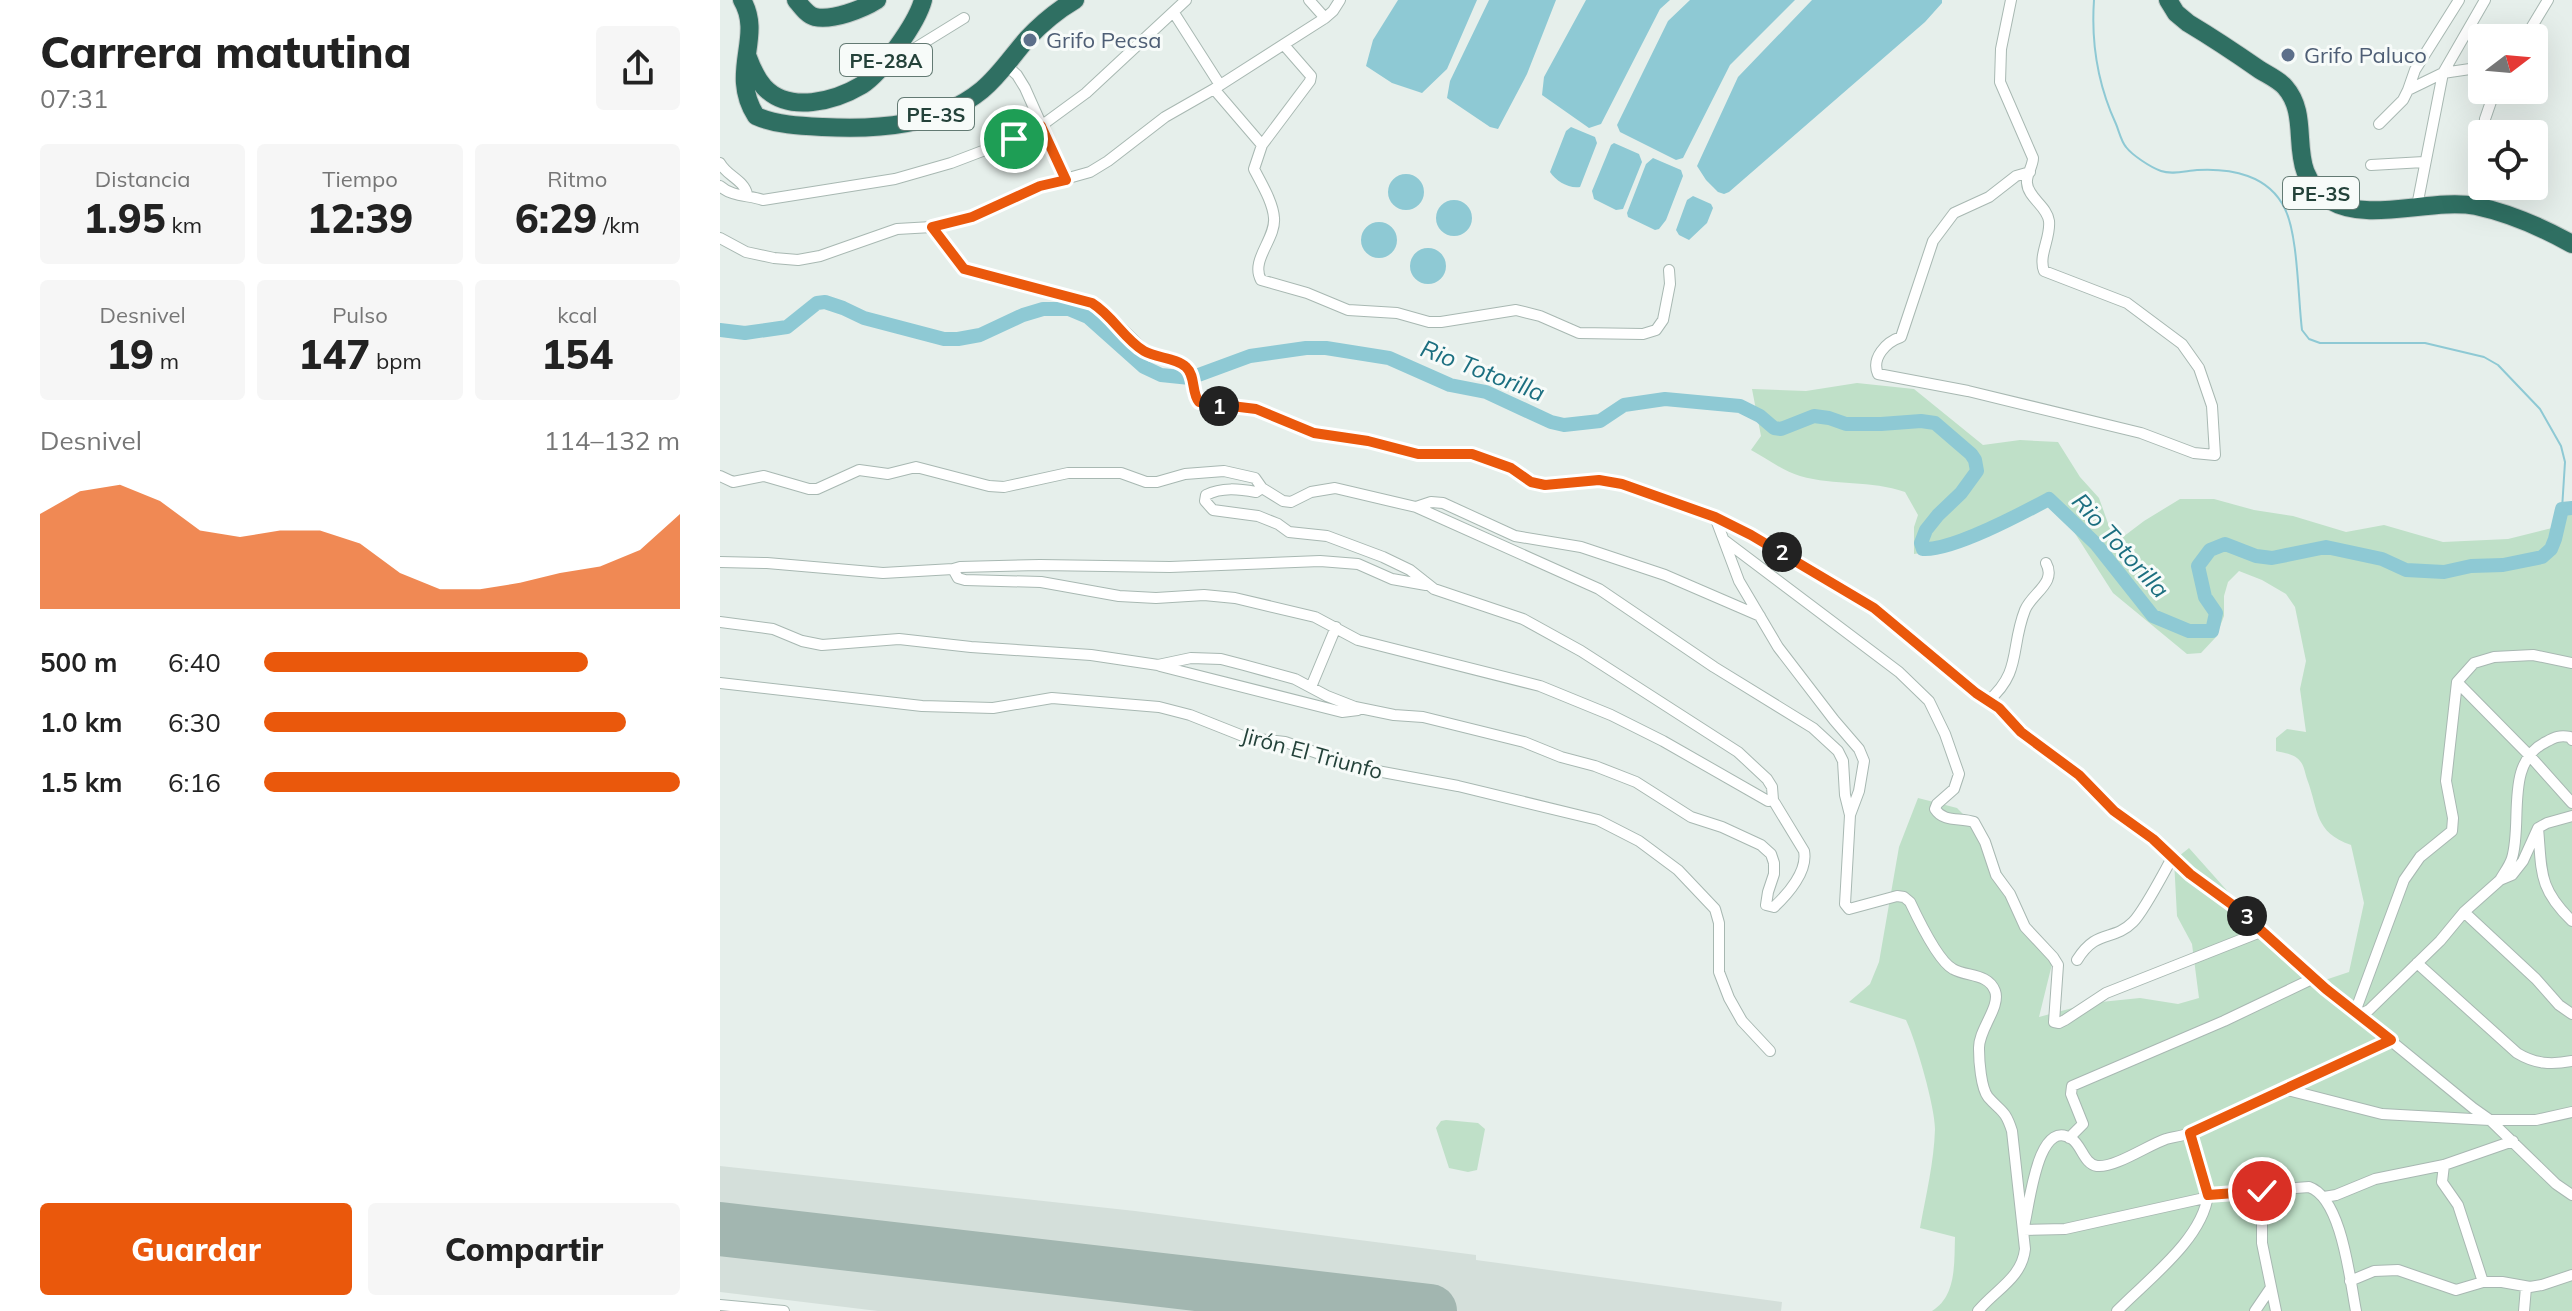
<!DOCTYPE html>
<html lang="es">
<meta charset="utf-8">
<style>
body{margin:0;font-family:Mulish,sans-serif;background:#f6f6f6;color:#222;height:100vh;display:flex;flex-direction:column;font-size:30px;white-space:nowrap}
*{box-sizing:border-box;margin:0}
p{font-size:26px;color:#767676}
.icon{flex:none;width:44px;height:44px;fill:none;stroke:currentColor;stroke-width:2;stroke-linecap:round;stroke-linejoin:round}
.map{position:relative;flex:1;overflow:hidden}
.side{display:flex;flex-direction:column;background:#fff;width:720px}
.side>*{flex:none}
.needle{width:52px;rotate:74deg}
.controls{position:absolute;left:1748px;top:24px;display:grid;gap:16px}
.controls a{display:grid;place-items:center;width:80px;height:80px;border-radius:8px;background:#fff;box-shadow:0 8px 32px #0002;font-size:40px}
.pin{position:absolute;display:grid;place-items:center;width:68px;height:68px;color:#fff;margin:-34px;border:4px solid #fff;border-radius:50%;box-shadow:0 2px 8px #0007}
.km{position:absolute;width:40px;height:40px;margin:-20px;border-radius:50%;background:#222;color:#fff;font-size:22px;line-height:40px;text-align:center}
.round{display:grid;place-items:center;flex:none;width:84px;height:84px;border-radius:8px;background:#f6f6f6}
.head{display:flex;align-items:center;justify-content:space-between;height:136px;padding:0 40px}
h1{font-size:44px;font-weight:800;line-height:60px}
.metrics{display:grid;grid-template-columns:repeat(3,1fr);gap:12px;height:136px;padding:8px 40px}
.metrics div{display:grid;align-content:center;border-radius:8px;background:#f6f6f6;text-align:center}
.metrics b{font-size:40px;font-weight:800}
.metrics small{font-size:22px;font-weight:400}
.metrics p{font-size:22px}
.chart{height:224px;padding:16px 40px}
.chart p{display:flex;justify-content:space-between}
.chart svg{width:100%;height:144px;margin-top:8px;fill:#ea580c;opacity:.7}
.button{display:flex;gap:16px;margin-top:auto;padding:16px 40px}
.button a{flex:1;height:92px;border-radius:8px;background:#ea580c;color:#fff;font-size:32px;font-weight:800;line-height:92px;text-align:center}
.button a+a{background:#f6f6f6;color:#222}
ul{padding:0 40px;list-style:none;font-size:26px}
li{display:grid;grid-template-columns:128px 96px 1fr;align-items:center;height:60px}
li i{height:20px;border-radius:10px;background:#ea580c}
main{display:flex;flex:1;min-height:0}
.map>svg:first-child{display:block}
.built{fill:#d4dfda}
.green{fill:#bfe0c8}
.water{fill:#8ec9d4}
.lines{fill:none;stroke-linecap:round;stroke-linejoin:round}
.stream{stroke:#8ec9d4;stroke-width:2}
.river{stroke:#8ec9d4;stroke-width:14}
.runway{stroke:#a2b6b0;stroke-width:54}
.street-casing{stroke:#a8b8b2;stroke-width:12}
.highway-casing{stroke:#c2cac8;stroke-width:20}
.street{stroke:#fff;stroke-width:10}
.highway{stroke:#2f6f62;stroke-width:18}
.route-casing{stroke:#fff;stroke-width:16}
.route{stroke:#ea580c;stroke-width:10}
.service-dot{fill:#5c6f8a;stroke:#f7fbf9;stroke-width:3}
.labels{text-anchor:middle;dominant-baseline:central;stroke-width:6;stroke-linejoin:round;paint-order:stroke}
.shield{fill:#f7fbf9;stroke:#637a73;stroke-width:2}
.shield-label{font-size:20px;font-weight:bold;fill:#24423a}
.service-label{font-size:22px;fill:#4e5e75;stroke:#f7fbf9;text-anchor:start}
.street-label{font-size:22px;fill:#24423a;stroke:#f7fbf9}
.water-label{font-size:24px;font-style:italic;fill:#1c6f80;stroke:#f7fbf9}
</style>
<main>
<section class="side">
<div class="head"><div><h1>Carrera matutina</h1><p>07:31</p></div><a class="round"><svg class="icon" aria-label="share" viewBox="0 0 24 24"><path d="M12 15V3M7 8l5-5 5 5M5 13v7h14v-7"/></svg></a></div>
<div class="metrics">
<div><p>Distancia</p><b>1.95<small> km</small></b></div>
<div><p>Tiempo</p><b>12:39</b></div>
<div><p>Ritmo</p><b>6:29<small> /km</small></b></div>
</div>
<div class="metrics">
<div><p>Desnivel</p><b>19<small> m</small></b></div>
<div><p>Pulso</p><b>147<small> bpm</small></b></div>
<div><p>kcal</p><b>154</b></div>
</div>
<div class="chart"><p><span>Desnivel</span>114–132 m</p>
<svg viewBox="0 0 160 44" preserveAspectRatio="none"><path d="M0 44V15L10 8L20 6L30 11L40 20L50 22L60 20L70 20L80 24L90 33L100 38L110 38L120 36L130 33L140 31L150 26L160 15V44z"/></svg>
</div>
<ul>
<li><b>500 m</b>6:40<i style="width:78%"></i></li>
<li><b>1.0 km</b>6:30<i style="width:87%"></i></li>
<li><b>1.5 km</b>6:16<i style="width:100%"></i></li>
</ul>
<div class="button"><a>Guardar</a><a>Compartir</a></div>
</section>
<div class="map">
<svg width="1852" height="1311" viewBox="0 0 1852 1311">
<rect width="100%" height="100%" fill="#e6efeb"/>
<path class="built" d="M0,1166L415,1211L756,1255V1260L1062,1302L1061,1311H158L0,1292Z"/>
<path class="green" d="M1137,383L1194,389L1263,445L1300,440L1338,442L1360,477L1379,498L1395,543L1424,521L1460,499H1494L1534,510L1573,516L1626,532L1664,525L1723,542L1788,539L1832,528L1842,516L1852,508V1311H1212C1237,1296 1234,1262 1235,1237L1200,1228C1206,1195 1214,1162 1215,1129C1215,1107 1196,1041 1186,1020L1129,1002L1150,984L1159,962L1179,847L1198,798L1237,808L1252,823L1288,883L1298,918L1333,960L1319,1017L1371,1003L1420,998L1458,1004L1479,998L1472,944L1457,916L1454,860L1469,848L1560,950L1605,980L1629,972L1644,903L1631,845C1594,832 1599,811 1587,779C1585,773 1584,765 1580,761C1575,754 1564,753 1556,751V738L1567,729L1586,732L1580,689L1586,661L1575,607L1566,594L1542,580L1519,571L1508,582L1504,596V616L1496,637L1481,653L1467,654L1393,593L1342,513L1328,503C1295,507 1288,527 1261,538C1240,547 1217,551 1194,554V527L1198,515L1185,492C1151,480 1115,486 1080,476C1063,471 1046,458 1031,450L1041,436L1032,389L1086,391Z
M726,1120L758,1123L765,1129L757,1170L748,1172L729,1168L716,1128L721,1121Z"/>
<path class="water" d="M678,0H757L727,69L702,93L672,83L646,66L653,40Z
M769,0H836L807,74L778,129L770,127L727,98L730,81Z
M866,0H950L940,9L881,124L869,128L822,95L824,77Z
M970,0H1075L1010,65L966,152L963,158L956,160L900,132L897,125L948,21Z
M1092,0H1222V3L1205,22L1009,192L1004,194L998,192L986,180L977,166L1018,77Z
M851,127L875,137L877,143L860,187C849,189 836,181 830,172L846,131Z
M894,143L919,154L922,162L903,209L896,210L874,199L872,191L891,145Z
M933,158L961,170L963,176L946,220L939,229L935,230L908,217L907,213L926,164Z
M668 192a18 18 0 1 1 36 0a18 18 0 1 1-36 0Z
M973,196L991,204L993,208L987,223L969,240L959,235L956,230L967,200Z
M716 218a18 18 0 1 1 36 0a18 18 0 1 1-36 0Z
M641 240a18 18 0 1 1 36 0a18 18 0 1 1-36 0Z
M690 266a18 18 0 1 1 36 0a18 18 0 1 1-36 0Z"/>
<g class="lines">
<path class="stream" d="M1374,0C1371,43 1378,85 1396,124C1399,131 1401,141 1406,147C1412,155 1430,167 1441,171C1452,175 1465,171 1477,170C1511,168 1549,175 1565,209C1578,235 1578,298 1582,330L1589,339L1600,343H1705L1764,357L1778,365L1820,409L1841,446L1845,462L1842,509"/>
<path class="river" d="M0,330L25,333L67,327L97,303L105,302L123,308L144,318L224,339H238L260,335L303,315L323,309H349L368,317L424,367L441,375L470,378
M473,377L530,356L586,348H606L669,358L730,385L766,392L831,422L844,425L880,421L904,405L945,399L1020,406L1040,416L1054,428L1061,429L1094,416L1109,418L1126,424H1161L1201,421L1215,423L1251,454L1255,460L1257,471L1241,493L1218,515L1206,530L1201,543L1203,549C1232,551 1301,514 1329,499L1376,544L1433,616L1469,631H1492L1496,613L1485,597L1478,566L1490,550L1505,544L1536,556L1552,558L1606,547L1662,559L1686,570L1724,572L1751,566L1783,565L1822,557L1831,549L1835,539L1842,509L1852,508"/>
<path class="runway" d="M0,1229L710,1311"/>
<g class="street-casing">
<path id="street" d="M589,0L605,18
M1291,0L1281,49L1280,82L1313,158C1313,166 1306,175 1307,183C1308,198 1327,206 1329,221C1331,238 1318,255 1324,271L1407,303L1462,344L1479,368L1492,406L1495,455L1474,453L1421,433L1248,391L1158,374C1151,358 1166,342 1181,337L1213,241L1234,213L1269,197L1296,176L1310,172
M454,13L500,85
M1805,38L1828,0
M564,45L591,76L590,81L542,145L534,169C541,183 553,202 554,218C556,239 530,260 541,280L587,293L628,310L677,313L709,322H721L796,310L820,316L859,333L923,334L936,330L943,320L950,284L949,270
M171,63L244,18
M287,66L297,75L305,88L346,180
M494,89L542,145
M1688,90L1695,70L1739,0
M1659,124L1683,100L1688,90L1723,73L1750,69L1762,73
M1763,134L1765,119L1775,90
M0,163C7,176 24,180 27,194
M1651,165L1704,162
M0,186C12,197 29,195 43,200L175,179L231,163L294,139L321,126L366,93L466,0
M1697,206L1723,73L1765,0
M1755,206L1762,144
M212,227L244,269L353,297L372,303L382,309L427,353L464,364L469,370L474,395L479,402L489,405L536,409L594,433L648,441L698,454H752L791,468L811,482L825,485L879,480L902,484L995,517L1064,553L1154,608L1256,693L1279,708L1301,732L1359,775L1394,811L1433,839L1470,874L1514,906L1594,978L1753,1108L1770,1120H1816L1852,1112
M0,238L26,252L54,258L78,260L100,256L177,229L212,227L252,217L320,186L370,172L388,161L445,117L494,89L605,18L613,11L620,0
M0,476L13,482L44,476L89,489H97L139,470L168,474L196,467L269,486L284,487L348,473H401L426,482H437L465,474L504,471L535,478L542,488
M696,507L711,502L723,503L795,536L861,547L945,575L1040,616
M995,517L1019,581L1058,647L1114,720L1139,749L1144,761L1139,791L1130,815L1125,904L1129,909L1177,896L1184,897L1190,902C1198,919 1218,961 1233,969C1247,977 1268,973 1275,991C1281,1007 1258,1030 1259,1049C1259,1061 1261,1088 1268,1097C1281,1112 1285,1109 1292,1131L1305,1249C1302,1278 1275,1290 1258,1311
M1004,540L1179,672L1209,701L1225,734L1239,774L1234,789L1217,804L1215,809C1224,823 1240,817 1254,822L1265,842L1276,875L1290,894L1305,927L1333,957L1338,965L1334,1022L1339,1023L1345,1020L1386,993L1543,931
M0,562L47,563L163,573L233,569
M706,585L672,579L638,564L600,561L450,567L320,565L240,567L233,569L238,578L245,580L321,582L399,596L436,598L484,595L515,598L595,617L638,640L820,686L891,715L943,741L1048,801L1053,800L1052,787L1047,779L1018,752L861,651L803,619L714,589L690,570L663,557L607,536L569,532L558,524L538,516L493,510L485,501L486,495C502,487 519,489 536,492L542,488L563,501L571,502L591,492L615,488L696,507L879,589L994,667L1093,728L1118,751L1123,761L1125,795L1130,815
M0,622L53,629L82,641L102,645L179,639L251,647L371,655L438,665L471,658L501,659L524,665L575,679L607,696L635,707L674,715L703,717L804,742L841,757L875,766L916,782L971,817L1002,827L1041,845L1051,854L1054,863V874L1048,892L1046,905L1054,907C1068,894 1088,871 1084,851L1053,800
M440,666L622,712L638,710
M1737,682L1810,756L1852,803
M0,683L202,706L273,708L332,698L439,707L470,715L528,738L565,742L641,768L738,786L878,820L919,841L958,870L995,909L999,923V972L1009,998L1022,1021L1050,1051
M591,687L616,627
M1268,701C1302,672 1290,648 1305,610C1312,593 1337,583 1326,563
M1818,828C1822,872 1818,888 1852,921
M1780,880C1784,873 1790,865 1792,858C1803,822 1784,762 1826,742C1835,737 1840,735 1850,737L1852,740
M1744,912L1816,979L1839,1005L1852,1014
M1357,960C1377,928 1393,942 1413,922C1424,911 1443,874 1452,858
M1697,963L1797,1053C1815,1064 1831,1065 1852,1061
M1635,1012L1684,880L1700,857L1732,831L1733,818L1726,781L1737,682L1754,663L1774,657L1813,655L1852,663
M1635,1012L1643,1013L1649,1010L1720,941L1744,912L1780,880L1792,875L1803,861L1818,828L1827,823L1852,816
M1564,1089L1662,1114L1770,1120L1836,1184L1852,1195
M1349,1138L1363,1124L1351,1094L1352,1086L1504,1021L1594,978
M1724,1165L1722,1182L1738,1205L1763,1282
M1542,1191V1243L1556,1311
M1604,1197L1616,1195L1655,1179L1724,1165L1793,1141
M1630,1281L1654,1271L1678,1270L1736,1290L1763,1282H1782L1810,1287L1822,1285L1852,1275
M0,1305L64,1311
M1397,1311C1427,1280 1482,1240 1488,1195L1470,1133
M1535,1311L1550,1289
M1636,1311C1630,1281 1622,1198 1589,1187L1488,1195L1480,1199L1345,1229L1303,1230C1309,1213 1316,1115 1352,1139C1362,1146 1364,1164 1377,1166C1395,1168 1428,1145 1446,1139C1454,1137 1462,1136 1470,1133L1671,1040
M1804,1311L1806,1287"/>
</g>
<g class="highway-casing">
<path id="highway" d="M22,0C44,37 8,72 36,116C56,125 81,126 103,127C157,130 218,126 262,90C280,75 292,56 307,39C321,24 338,10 355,0
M76,0C81,6 87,15 95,17C112,21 143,9 157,0
M1448,0L1456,13L1468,23C1493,38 1517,54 1540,70C1548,75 1559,80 1565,87C1595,121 1561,171 1611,201C1649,223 1711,198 1756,206C1789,213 1823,228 1852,244
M27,55C31,66 36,78 44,87C69,114 115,101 142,85C162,72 197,23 203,0"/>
</g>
<use href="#street" class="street"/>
<use href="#highway" class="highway"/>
</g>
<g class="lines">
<g class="route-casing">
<path id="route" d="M294,139L321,126L346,180L320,186L252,217L212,227L244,269L372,303C393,316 404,339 424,351C436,358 457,358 466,367C476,376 471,392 479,402L536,409L594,433L648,441L698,454H752L791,468L811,482L825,485L879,480L902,484L995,517L1031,535L1154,608L1256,693L1279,708L1301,732L1359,775L1394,811L1433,839L1470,874L1514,906L1606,989L1671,1040L1470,1133L1488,1195L1542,1191"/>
</g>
<use href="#route" class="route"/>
</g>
<g class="service-dot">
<circle cx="310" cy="40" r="8"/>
<circle cx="1568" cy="55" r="8"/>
</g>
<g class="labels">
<g class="shield">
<rect x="120" y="44" width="92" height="32" rx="6"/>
<rect x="178" y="98" width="76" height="32" rx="6"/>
<rect x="1563" y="177" width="76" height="32" rx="6"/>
</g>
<g class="shield-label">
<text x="166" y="60">PE-28A</text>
<text x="216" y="114">PE-3S</text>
<text x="1601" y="193">PE-3S</text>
</g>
<g class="service-label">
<text x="326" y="40">Grifo Pecsa</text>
<text x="1584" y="55">Grifo Paluco</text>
</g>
<g class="street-label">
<text transform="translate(592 753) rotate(15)">Jirón El Triunfo</text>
</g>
<g class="water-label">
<text transform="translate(763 370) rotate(21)">Rio Totorilla</text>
<text transform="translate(1401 545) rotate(48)">Rio Totorilla</text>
</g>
</g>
</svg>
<div class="controls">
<a><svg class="needle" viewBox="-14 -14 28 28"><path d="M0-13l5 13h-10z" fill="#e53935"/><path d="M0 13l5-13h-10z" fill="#767676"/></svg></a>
<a><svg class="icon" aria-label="locate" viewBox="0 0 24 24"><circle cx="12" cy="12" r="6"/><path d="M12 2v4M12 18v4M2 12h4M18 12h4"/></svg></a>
</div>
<div class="pin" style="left:294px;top:139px;background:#1e9e55"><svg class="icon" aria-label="arrive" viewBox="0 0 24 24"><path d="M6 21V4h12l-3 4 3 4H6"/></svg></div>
<div class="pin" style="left:1542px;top:1191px;background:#d93025"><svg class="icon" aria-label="check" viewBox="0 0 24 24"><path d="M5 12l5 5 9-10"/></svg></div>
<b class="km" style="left:499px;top:406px">1</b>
<b class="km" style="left:1062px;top:552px">2</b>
<b class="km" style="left:1527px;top:916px">3</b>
</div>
</main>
